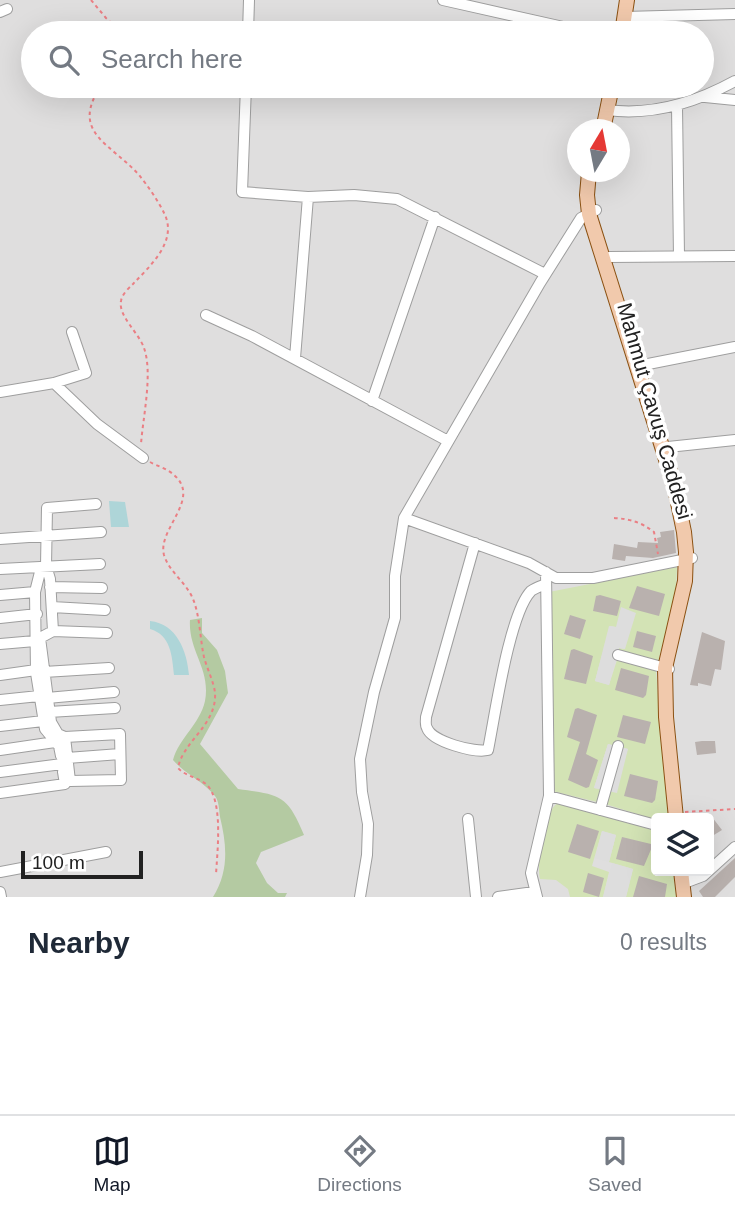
<!DOCTYPE html>
<meta charset="utf-8">
<style>
:root{--surface:#fff;--page:#f6f6f7;--text:#1f2937;--muted:#747a83;--line:#e0e1e3;--accent:#111827}
body{margin:0;font-family:Helvetica,sans-serif;background:var(--page);color:var(--text)}
.controls{position:absolute;right:21px;bottom:21px;display:grid;overflow:hidden;border-radius:7px;box-shadow:0 7px 28px #0002}
.controls button{width:63px;height:63px;display:grid;place-items:center;padding:0;border:0;border-bottom:2px solid var(--line);background:var(--surface);color:var(--text);font:35px sans-serif}
.compass{position:absolute;left:567px;top:119px;width:63px;height:63px;border-radius:50%;background:var(--surface);box-shadow:0 7px 28px #0002;rotate:10deg}
.scale{position:absolute;left:21px;bottom:18px;width:122px;box-sizing:border-box;padding-left:7px;border:4px solid #212121;border-top:0;font-size:19px;line-height:24px;white-space:nowrap;color:#212121;-webkit-text-stroke:5px #fff;paint-order:stroke}
.list{margin:0;padding:0;list-style:none}
h2{display:flex;justify-content:space-between;align-items:center;height:91px;margin:0;padding:0 28px;font-size:30px}
h2 small{font-size:23px;font-weight:400;color:var(--muted)}
.icon{flex:none;width:38px;height:38px;fill:none;stroke:currentColor;stroke-width:2;stroke-linecap:round;stroke-linejoin:round}
.map{position:relative;flex:none;width:735px;height:897px;overflow:hidden}
.search{position:absolute;background:var(--surface);box-shadow:0 7px 28px #0002;left:21px;right:21px;top:21px;height:77px;display:flex;align-items:center;gap:18px;box-sizing:border-box;padding:0 24px;border-radius:38px;color:var(--muted);font-size:26px}
.sheet{height:217px;background:var(--surface)}
nav{display:flex;justify-content:space-around;align-items:center;box-sizing:border-box;height:98px;border-top:2px solid var(--line);background:var(--surface);font-size:19px;color:var(--muted)}
nav a{display:grid;justify-items:center;gap:4px}
nav .on{color:var(--accent)}
.map>svg:first-child{display:block}
.residential{fill:#dfdede;fill-rule:evenodd}
.grass{fill:#d3e3b5}
.forest{fill:#b4caa2}
.parking{fill:#ddd}
.water{fill:#aed5d8}
.building{fill:#b9b1ae}
.lines{fill:none;stroke-linecap:round;stroke-linejoin:round}
.minor-casing{stroke:#9e9e9e;stroke-width:12}
.major-casing{stroke:#8b5112;stroke-width:16}
.path{stroke:#ea7f84;stroke-width:2;stroke-dasharray:3.5 3.5;stroke-linecap:butt}
.minor{stroke:#fff;stroke-width:10}
.major{stroke:#f1c9ac;stroke-width:14}
.labels{text-anchor:middle;dominant-baseline:central;stroke-width:7;stroke-linejoin:round;paint-order:stroke}
.street-label{font-size:21px;fill:#212121;stroke:#fff}
</style>
<div class="map">
<svg width="735" height="897" viewBox="0 0 735 897">
<rect width="100%" height="100%" fill="#f0ece8"/>
<path class="residential" d="M0,0H735V897H0ZM33,33H702V86H33ZM578,130H620V172H578ZM656,818H709V871H656Z"/>
<path class="grass" d="M677,567L676,591L658,662L619,650V648L625,649L616,627L610,626L595,681L609,685L617,660L656,671L668,818H656V820L605,804L628,749L608,744L594,788L602,789L597,802L552,791L549,592Z
M558,803L656,831V871H673L676,897H626L633,869L609,862L616,835L602,831L592,866L609,872L603,897H570L568,889L556,880L540,879C536,864 544,810 558,803Z"/>
<path class="forest" d="M202,618V633L217,650L225,671L228,693L200,744L238,789C280,795 287,794 304,835L261,852L256,863L267,883L278,893H287L285,897H213C229,871 227,846 220,817C219,810 219,801 215,796C203,781 185,774 173,760C179,738 200,724 205,701C211,669 188,651 190,620Z"/>
<path class="parking" d="M621,607L636,613L625,649L619,648L609,685L595,681L609,626L616,627Z
M608,744L628,749L617,793L594,788Z
M602,831L616,835L609,862L595,858Z
M612,863L633,869L626,897H603Z"/>
<path class="water" d="M109,501L125,502L129,527H111Z
M150,621C177,624 187,651 189,675H174C172,656 171,635 150,629Z"/>
<path class="building" d="M674,530L676,553L653,558L626,556L625,561L612,559L614,544L637,548L638,542L658,543L657,538L661,537L660,532Z
M637,586L665,594L659,616L629,608Z
M600,595L621,601L617,616L593,611L596,596Z
M570,615L586,620L580,639L564,634Z
M637,631L656,636L652,652L633,647Z
M702,632L725,641L721,670L715,669L711,686L698,683V686L690,685Z
M574,649L593,656L586,684L564,679L571,650Z
M621,668L649,676L646,695L643,698L615,690Z
M578,708L597,715L586,754L598,760L589,787L586,788L568,780L580,742L567,737L575,709Z
M623,715L651,722L645,744L617,737Z
M702,741H715L716,753L697,755L695,742Z
M630,774L658,781L655,800L652,803L624,796Z
M709,813L722,830L709,838Z
M577,824L599,831L590,859L568,852Z
M622,837L651,844L652,847L644,866L616,859Z
M735,858V877L715,897H703L699,891Z
M588,873L604,878L599,897L583,892Z
M639,876L667,884L665,897H633Z"/>
<g class="lines">
<defs>
<path id="minor" d="M443,0L590,33
M0,12L7,9
M625,17L735,14
M248,33L249,0
M246,86L242,192L308,197
M705,97L735,100
M677,106L679,256
M607,110C653,116 695,103 735,81
M609,257L735,256
M206,315L252,336L448,441
M295,358L308,197L354,195L397,199L545,274
M643,365L735,347
M54,383L97,424L143,458
M0,392L54,383L86,373L72,332
M372,401L435,217
M668,447L735,440
M404,518L529,563L556,578H593L692,558
M0,539L101,532
M475,543L426,717C426,721 425,725 427,728C432,742 475,753 488,750C495,716 509,614 531,591C535,588 541,586 546,584
M46,566L40,572L35,592L36,673L45,729L59,746L61,756
M0,569L100,564
M50,587L102,588
M0,595L35,592
M52,607L105,610
M0,618L37,614
M53,631L107,633
M0,644L35,641
M618,655L669,669
M44,672L109,668
M0,675L36,670
M47,698L114,692
M0,700L39,696
M49,712L115,708
M0,726L43,721
M65,737L120,734L121,780L70,781L65,737L58,734L51,722L40,638L53,631L50,579L46,566L47,508L96,504
M0,750L55,742
M67,758L120,754
M0,772L62,764
M0,793L65,784L63,772
M549,796L656,825
M600,810L618,746
M468,819L476,897
M0,872L106,852
M687,882L703,876L735,847
M0,892L1,897
M360,897L367,855L368,824L362,792L360,759L374,692L395,618V576L404,518L540,283L581,218L596,210
M498,897L534,892
M537,897L531,873L549,796L546,572"/>
<path id="major" d="M622,33L627,0
M603,130L612,86
M589,172L587,195L589,214L675,488L684,532L686,552L685,581L665,668L666,717L676,818
M681,871L684,897"/>
</defs>
<use href="#minor" class="minor-casing"/>
<use href="#major" class="major-casing"/>
<path class="path" d="M91,0L106,18L122,33
M101,86C69,133 112,144 139,175C148,186 159,202 165,215C177,242 150,266 133,284C129,288 122,294 121,301C118,316 139,333 144,348C153,373 143,417 141,444
M150,462C157,466 168,469 174,475C202,499 157,529 164,555C169,572 186,582 193,599C200,616 200,639 204,657C207,669 214,682 215,693C217,725 183,741 178,768C185,776 197,777 206,784C224,800 217,853 216,875
M614,518C630,519 641,522 654,532L658,554
M685,812L735,809"/>
<use href="#minor" class="minor"/>
<use href="#major" class="major"/>
</g>
<g class="labels">
<g class="street-label">
<text transform="translate(655 411) rotate(74)">Mahmut Çavuş Caddesi</text>
</g>
</g>
</svg>
<div class="controls">
<button><svg class="icon" aria-label="layers" viewBox="0 0 24 24"><path d="M12 4l9 5-9 5-9-5zM3 14l9 5 9-5"/></svg></button>
</div>
<svg class="compass" viewBox="-18 -18 36 36"><path d="M0-13l5 13h-10z" fill="#e53935"/><path d="M0 13l5-13h-10z" fill="#747a83"/></svg>
<div class="scale">100 m</div>
<div class="search"><svg class="icon" aria-label="search" viewBox="0 0 24 24"><circle cx="10" cy="10" r="6"/><path d="M15 15l6 6"/></svg>Search here</div>
</div>
<section class="sheet">
<h2>Nearby<small>0 results</small></h2>
<ul class="list">
</ul>
</section>
<nav>
<a class="on"><svg class="icon" aria-label="map" viewBox="0 0 24 24"><path d="M3 6l6-2 6 2 6-2v14l-6 2-6-2-6 2zM9 4v14M15 6v14"/></svg>Map</a>
<a><svg class="icon" aria-label="directions" viewBox="0 0 24 24"><path d="M12 3l9 9-9 9-9-9zM9 14v-3h6M13 9l2 2-2 2"/></svg>Directions</a>
<a><svg class="icon" aria-label="saved" viewBox="0 0 24 24"><path d="M7 4h10v16l-5-4-5 4z"/></svg>Saved</a>
</nav>
